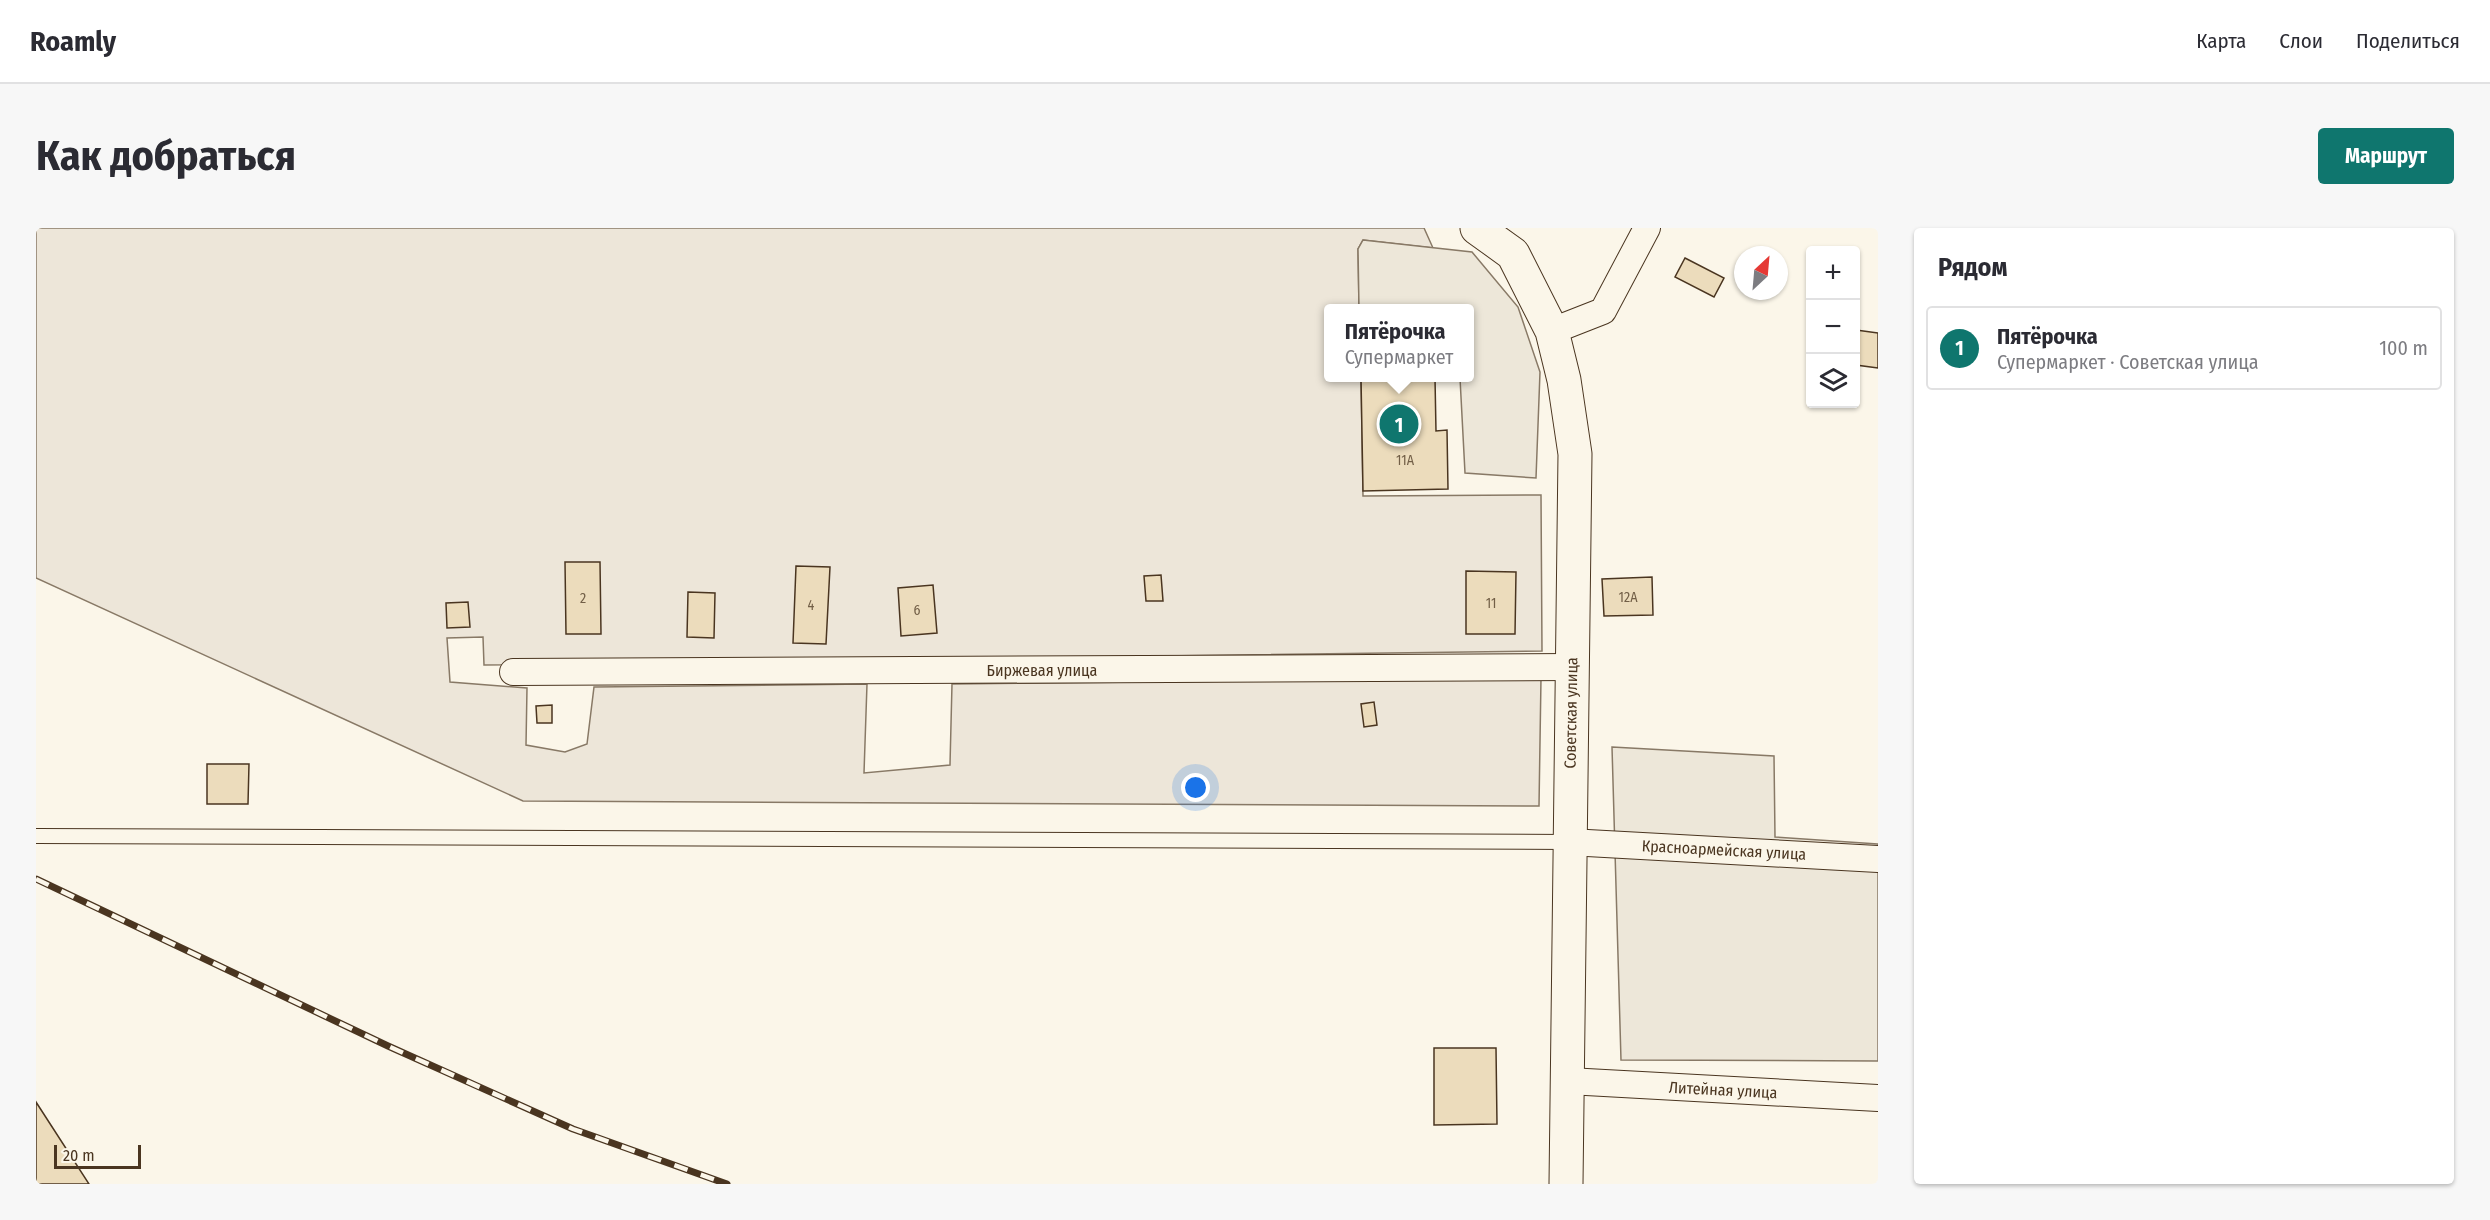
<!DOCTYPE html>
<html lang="ru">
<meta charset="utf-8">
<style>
:root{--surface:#fff;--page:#f7f7f7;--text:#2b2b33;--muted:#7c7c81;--line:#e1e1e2;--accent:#0f766e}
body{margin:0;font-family:"Fira Sans Condensed",sans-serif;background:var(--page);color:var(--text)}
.controls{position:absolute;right:18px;top:18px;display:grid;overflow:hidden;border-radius:6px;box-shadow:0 2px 4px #0004}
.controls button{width:54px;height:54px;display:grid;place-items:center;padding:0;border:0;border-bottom:2px solid var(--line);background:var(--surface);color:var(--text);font:30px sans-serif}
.compass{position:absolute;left:1698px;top:18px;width:54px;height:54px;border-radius:50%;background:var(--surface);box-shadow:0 2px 4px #0004;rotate:26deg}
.scale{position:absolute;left:18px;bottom:15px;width:87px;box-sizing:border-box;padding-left:6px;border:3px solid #4a3520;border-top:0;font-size:16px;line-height:21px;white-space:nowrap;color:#4a3520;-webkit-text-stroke:4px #fbf6e9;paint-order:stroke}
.you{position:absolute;left:1160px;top:560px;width:21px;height:21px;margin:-15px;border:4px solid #fff;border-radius:50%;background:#1a73e8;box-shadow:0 0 0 9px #1a73e833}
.badge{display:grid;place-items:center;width:39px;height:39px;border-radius:50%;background:var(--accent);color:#fff;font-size:20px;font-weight:700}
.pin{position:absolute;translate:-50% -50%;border:3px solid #fff;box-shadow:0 2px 6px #0006}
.popup{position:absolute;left:1288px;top:76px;width:150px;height:78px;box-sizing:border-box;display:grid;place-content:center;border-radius:6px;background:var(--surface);filter:drop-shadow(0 2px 4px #0005);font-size:20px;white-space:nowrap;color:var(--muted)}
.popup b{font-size:22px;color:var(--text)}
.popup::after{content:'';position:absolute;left:50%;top:100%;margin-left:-12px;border:12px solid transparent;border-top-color:var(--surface)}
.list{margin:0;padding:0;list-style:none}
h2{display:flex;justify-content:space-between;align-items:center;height:78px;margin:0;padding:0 24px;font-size:26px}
h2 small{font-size:20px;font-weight:400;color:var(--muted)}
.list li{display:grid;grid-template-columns:39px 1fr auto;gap:18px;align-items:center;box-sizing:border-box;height:84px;margin:0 12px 12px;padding:0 12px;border:2px solid var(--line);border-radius:6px}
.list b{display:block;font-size:22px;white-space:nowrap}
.list p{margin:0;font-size:20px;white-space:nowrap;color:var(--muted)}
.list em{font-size:20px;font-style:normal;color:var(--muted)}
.icon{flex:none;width:33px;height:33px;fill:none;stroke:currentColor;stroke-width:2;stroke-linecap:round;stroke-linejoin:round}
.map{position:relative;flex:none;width:1842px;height:956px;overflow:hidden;border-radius:6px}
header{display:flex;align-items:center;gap:36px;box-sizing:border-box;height:84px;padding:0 30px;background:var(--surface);border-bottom:2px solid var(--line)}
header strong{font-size:28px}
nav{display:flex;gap:33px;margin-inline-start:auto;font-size:21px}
.intro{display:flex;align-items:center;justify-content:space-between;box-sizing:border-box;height:144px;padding:0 36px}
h1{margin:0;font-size:42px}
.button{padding:15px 27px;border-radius:6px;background:var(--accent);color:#fff;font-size:21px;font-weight:700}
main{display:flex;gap:36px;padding:0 36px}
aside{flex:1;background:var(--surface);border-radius:6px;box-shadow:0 2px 4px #0004}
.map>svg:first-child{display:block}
.green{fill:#ede6d9;stroke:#887966;stroke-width:1.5}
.parking{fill:#ede7d9;stroke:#887966;stroke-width:1.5}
.building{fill:#ecdcbc;stroke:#4a3520;stroke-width:1.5}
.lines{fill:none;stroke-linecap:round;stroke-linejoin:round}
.service-casing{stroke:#4a3520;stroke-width:16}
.minor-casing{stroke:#4a3520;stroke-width:28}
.secondary-casing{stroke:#4a3520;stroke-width:35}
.service{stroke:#fbf6e9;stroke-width:14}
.minor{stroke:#fbf6e9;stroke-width:26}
.secondary{stroke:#fbf6e9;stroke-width:33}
.rail-casing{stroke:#4a3520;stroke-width:7}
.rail{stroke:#fbf6e9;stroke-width:4.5;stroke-dasharray:14;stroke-linecap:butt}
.labels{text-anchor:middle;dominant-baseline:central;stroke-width:4.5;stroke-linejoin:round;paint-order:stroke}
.number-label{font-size:14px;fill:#725f47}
.street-label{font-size:16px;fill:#4a3520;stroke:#fbf6e9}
</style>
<header>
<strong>Roamly</strong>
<nav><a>Карта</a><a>Слои</a><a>Поделиться</a></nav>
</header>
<div class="intro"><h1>Как добраться</h1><a class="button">Маршрут</a></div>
<main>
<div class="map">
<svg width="1842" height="956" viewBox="0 0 1842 956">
<rect width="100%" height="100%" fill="#fbf6e9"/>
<path class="green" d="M0,0H1388L1397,20L1327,12L1322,21L1323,80H1292V150H1325L1327,268L1505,267L1506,423L448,437L447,409L411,410L414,454L491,460L490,517L529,524L551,516L558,459L831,456L828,545L914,537L916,456L1505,450L1503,578L487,573L0,350Z"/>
<path class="parking" d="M1327,12L1436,24L1482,79L1504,144L1500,250L1429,245L1424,150H1434V80H1323L1322,21Z
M1576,519L1738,528L1739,609L1842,616V833L1585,832Z"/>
<path class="building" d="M1649,30L1688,50L1678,69L1639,49Z
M1820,102L1842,105V140L1820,137Z
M1325,150H1399L1400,203L1411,202L1412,261L1327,263Z
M529,334H564L565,406H530Z
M760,338L794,339L790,416L757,415Z
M1430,343L1480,344L1479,406H1430Z
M1125,347L1127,373H1110L1108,348Z
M1616,349L1617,387L1568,388L1566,351Z
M897,357L901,405L865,408L862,360Z
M652,364L679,365L678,410L651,409Z
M432,374L434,399L411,400L410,375Z
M1338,474L1341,497L1328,499L1325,476Z
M516,477V495H501L500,478Z
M171,536H213L212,576H171Z
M1398,820H1460L1461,896L1398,897Z
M0,874L53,956H0Z"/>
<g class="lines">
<defs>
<path id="service" d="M0,608L1533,614"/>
<path id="minor" d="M1516,103L1567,83L1611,0
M477,444L1536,439
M1533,614L1842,631
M1532,853L1842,870"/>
<path id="secondary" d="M1441,0L1477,26L1516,103L1528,152L1539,226L1530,956"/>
</defs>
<use href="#service" class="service-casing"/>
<use href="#minor" class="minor-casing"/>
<use href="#secondary" class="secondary-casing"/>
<use href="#service" class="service"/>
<use href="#minor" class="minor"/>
<use href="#secondary" class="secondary"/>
<defs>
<path id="rail" d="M0,651L352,818L537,901L691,956"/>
</defs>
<use href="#rail" class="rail-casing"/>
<use href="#rail" class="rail"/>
</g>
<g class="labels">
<g class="number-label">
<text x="1369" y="232">11А</text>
<text x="1592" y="369">12А</text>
<text x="547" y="370">2</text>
<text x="1455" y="375">11</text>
<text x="775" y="377">4</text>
<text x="881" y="382">6</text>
</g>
<g class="street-label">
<text x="1006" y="442">Биржевая улица</text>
<text transform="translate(1535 485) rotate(-89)">Советская улица</text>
<text transform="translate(1688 622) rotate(3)">Красноармейская улица</text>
<text transform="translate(1687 862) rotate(3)">Литейная улица</text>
</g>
</g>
</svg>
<div class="controls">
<button>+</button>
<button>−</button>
<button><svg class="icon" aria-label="layers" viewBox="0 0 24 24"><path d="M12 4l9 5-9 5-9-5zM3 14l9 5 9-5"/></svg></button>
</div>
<svg class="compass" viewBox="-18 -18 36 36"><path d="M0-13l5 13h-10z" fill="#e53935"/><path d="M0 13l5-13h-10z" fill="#7c7c81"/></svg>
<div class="scale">20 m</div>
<div class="you"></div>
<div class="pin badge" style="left:1363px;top:196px">1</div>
<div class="popup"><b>Пятёрочка</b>Супермаркет</div>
</div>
<aside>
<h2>Рядом<small></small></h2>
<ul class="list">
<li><span class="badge">1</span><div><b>Пятёрочка</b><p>Супермаркет · Советская улица</p></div><em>100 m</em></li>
</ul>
</aside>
</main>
